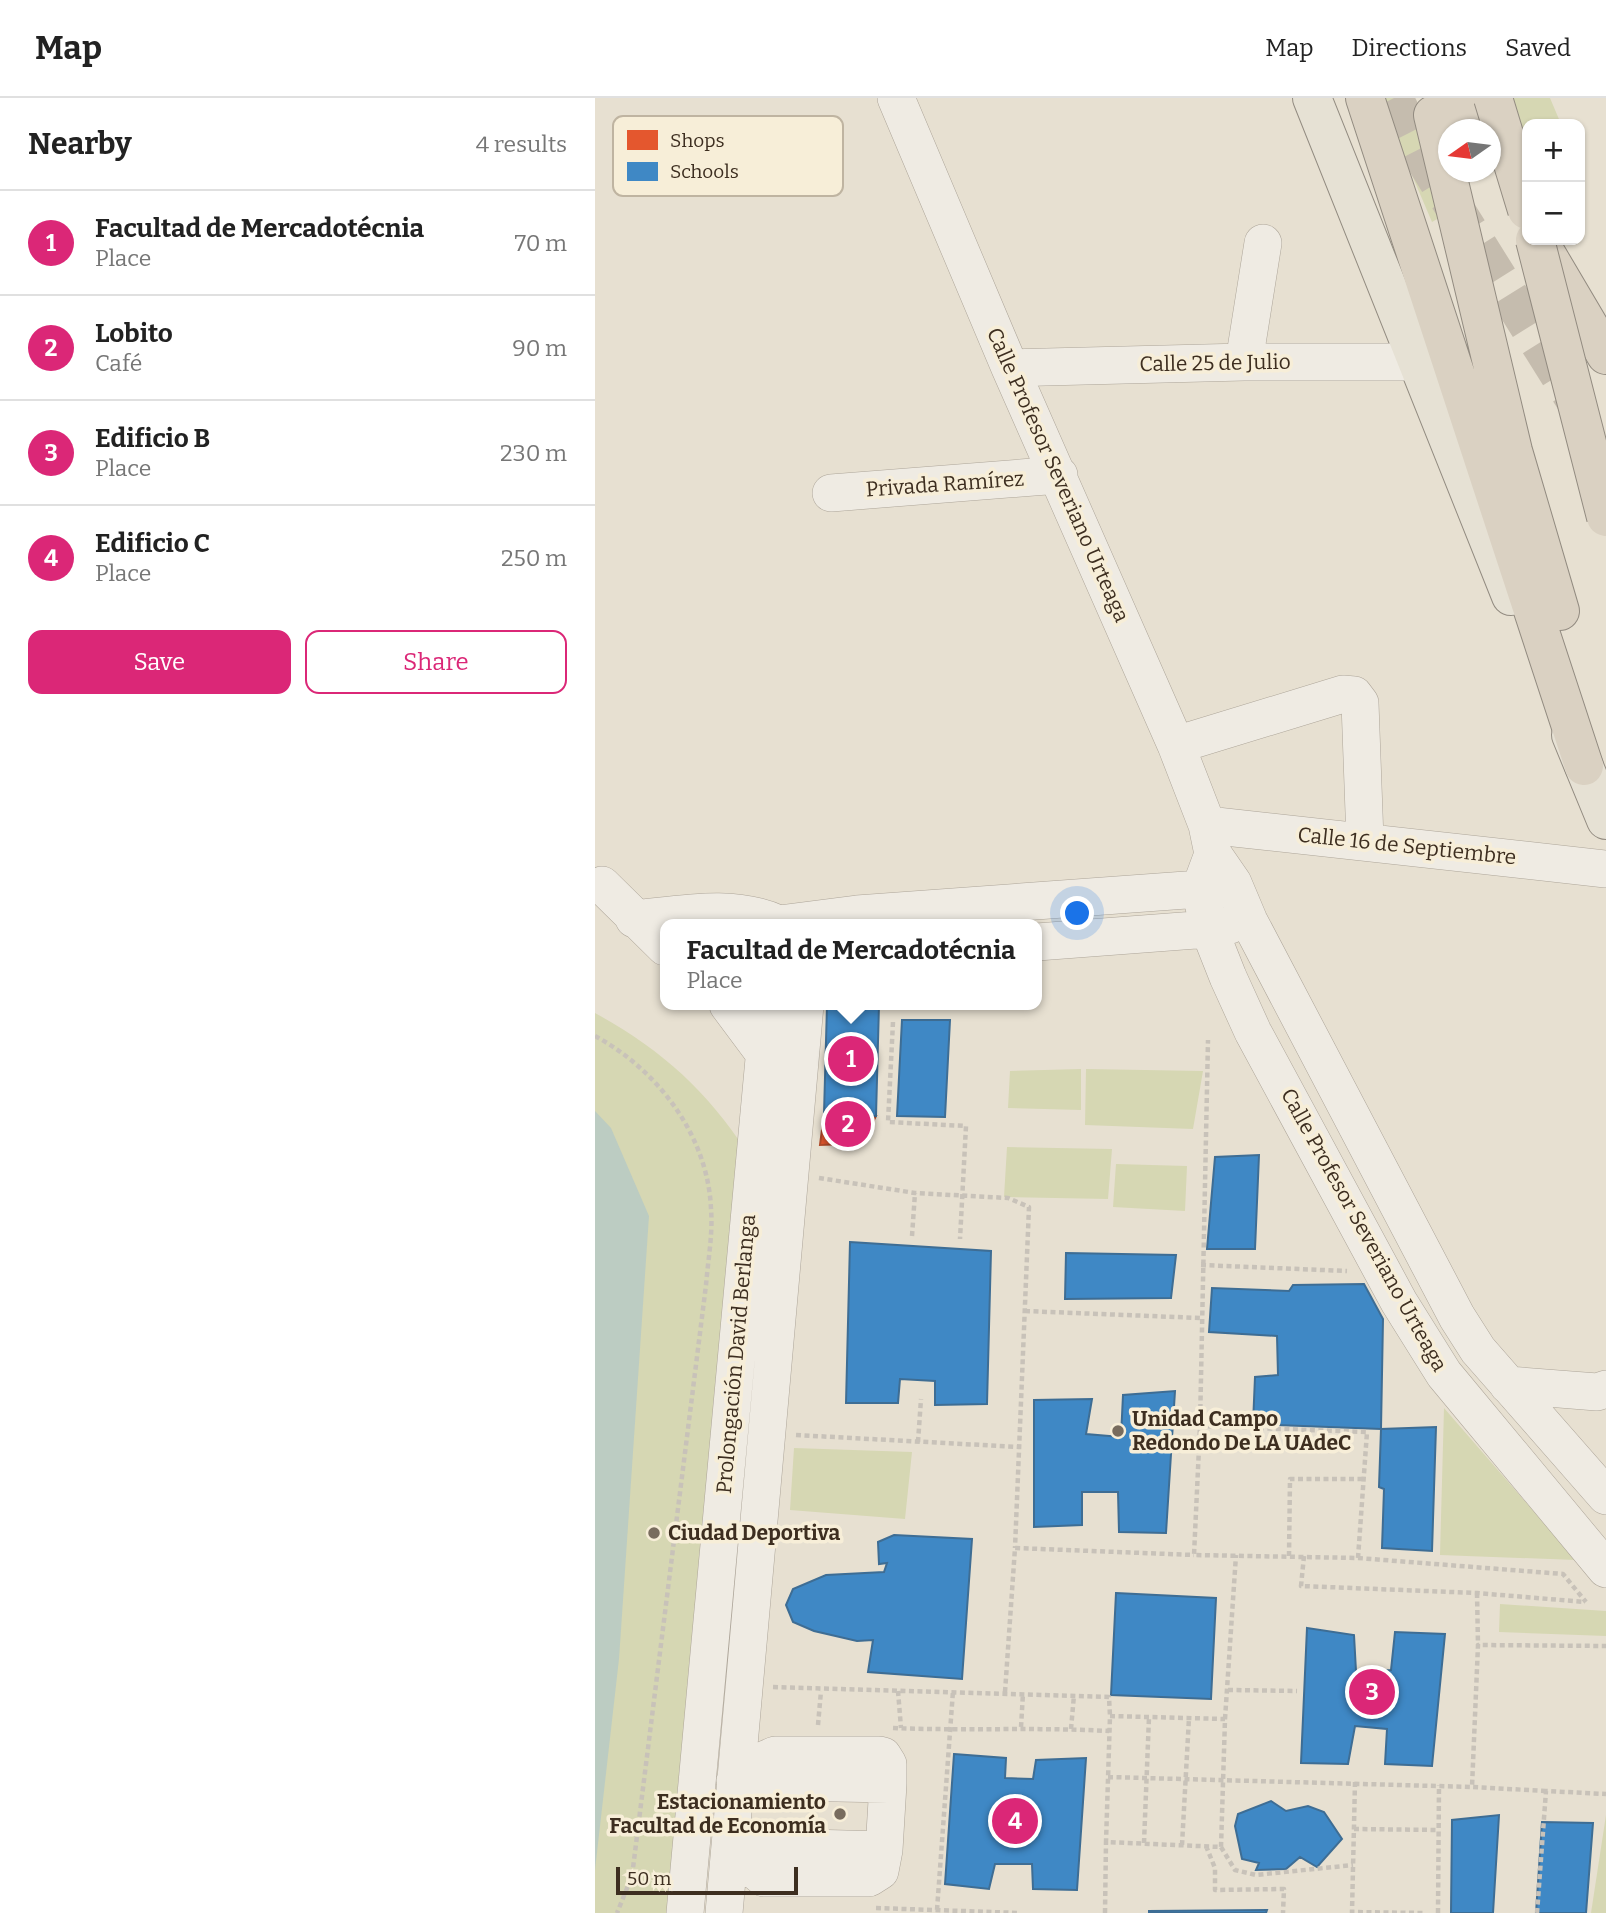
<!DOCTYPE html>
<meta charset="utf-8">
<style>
:root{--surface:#fff;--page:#f2f2f2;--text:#222;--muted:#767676;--line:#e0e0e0;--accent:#db2777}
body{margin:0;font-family:Bitter,serif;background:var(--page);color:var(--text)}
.controls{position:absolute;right:21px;top:21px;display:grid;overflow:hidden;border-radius:14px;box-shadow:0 2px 5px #0004}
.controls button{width:63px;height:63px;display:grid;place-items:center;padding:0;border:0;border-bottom:2px solid var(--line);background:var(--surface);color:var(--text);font:35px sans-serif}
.compass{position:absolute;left:843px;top:21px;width:63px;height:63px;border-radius:50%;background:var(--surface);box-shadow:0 2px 5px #0004;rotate:256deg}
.scale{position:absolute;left:21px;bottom:18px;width:182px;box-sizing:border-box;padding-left:7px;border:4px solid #3d2e20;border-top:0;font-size:19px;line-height:24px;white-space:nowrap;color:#3d2e20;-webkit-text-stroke:5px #f7eed8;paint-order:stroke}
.you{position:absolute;left:483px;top:816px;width:24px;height:24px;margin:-18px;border:5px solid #fff;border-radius:50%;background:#1a73e8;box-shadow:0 0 0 10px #1a73e833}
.badge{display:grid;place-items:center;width:46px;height:46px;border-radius:50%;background:var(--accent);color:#fff;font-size:23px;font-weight:700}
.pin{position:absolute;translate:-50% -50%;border:4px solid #fff;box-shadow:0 2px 7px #0006}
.popup{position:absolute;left:65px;top:821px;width:382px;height:91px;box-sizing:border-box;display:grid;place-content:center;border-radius:14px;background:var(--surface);filter:drop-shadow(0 2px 5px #0005);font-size:23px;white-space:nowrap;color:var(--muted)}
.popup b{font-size:26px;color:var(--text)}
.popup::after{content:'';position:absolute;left:50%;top:100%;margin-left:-14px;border:14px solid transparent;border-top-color:var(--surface)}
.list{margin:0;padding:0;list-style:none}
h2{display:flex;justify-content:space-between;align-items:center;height:91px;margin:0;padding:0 28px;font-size:30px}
h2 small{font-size:23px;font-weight:400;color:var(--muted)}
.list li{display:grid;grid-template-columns:46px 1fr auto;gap:21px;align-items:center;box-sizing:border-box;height:105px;padding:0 28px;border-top:2px solid var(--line)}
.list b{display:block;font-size:26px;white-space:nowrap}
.list p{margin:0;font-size:23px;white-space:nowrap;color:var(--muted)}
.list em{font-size:23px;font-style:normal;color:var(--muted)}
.actions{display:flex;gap:14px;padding:21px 28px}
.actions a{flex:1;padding:16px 0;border:2px solid var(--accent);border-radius:14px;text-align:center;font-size:24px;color:var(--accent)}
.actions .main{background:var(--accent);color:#fff}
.map{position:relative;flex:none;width:1011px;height:1815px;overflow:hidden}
header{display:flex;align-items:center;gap:42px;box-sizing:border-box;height:98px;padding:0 35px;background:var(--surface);border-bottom:2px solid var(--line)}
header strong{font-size:33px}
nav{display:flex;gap:38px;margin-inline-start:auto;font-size:24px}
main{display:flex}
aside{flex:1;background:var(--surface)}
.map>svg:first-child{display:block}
.green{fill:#d6d7b3}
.water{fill:#bcccc2}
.shops{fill:#e4572e;stroke:#b24b2a;stroke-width:2}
.schools{fill:#3f88c5;stroke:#3e6d94;stroke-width:2}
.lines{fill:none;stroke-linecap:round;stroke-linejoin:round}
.highway-tunnel{stroke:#c5bcae;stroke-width:38;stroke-dasharray:38 19;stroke-linecap:butt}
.minor-casing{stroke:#ada599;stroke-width:38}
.major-casing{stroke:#928b80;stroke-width:40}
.highway-casing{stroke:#928b80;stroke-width:40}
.path{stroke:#c8c2b9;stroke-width:4.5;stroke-dasharray:5 3.5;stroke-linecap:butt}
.minor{stroke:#efebe3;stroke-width:37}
.major{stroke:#e6e1d4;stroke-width:38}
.highway{stroke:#dad1c2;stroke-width:38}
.highway-bridge-casing{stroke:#928b80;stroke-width:40;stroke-linecap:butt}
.highway-bridge{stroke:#dad1c2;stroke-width:38}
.poi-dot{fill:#786c5e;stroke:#f7eed8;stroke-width:2.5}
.labels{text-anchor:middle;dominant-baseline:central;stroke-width:7;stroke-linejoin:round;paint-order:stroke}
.street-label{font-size:21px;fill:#3d2e20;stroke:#f7eed8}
.poi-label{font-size:21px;font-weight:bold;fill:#3d2e20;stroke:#f7eed8;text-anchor:start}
.key{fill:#f7eed8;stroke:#bfb4a1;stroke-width:2}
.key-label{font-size:19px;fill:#3d2e20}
</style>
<header>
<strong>Map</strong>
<nav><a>Map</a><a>Directions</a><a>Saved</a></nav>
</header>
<main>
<aside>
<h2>Nearby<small>4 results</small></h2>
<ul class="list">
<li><span class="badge">1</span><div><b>Facultad de Mercadotécnia</b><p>Place</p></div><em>70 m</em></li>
<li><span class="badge">2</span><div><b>Lobito</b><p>Café</p></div><em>90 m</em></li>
<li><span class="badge">3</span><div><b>Edificio B</b><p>Place</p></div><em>230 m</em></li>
<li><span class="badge">4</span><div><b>Edificio C</b><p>Place</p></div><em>250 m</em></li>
</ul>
<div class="actions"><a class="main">Save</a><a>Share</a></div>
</aside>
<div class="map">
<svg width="1011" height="1815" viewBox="0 0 1011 1815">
<rect width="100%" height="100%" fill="#e7e0d1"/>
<path class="green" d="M784,0H818L851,116L837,124Z
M853,0H955L966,26H932V44L896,55L895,32Z
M0,915C66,951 111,992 152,1054L82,1815H0Z
M486,971V1012L413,1010L415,973Z
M491,971L608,973L598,1031L490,1027Z
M412,1049L517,1051L513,1101L409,1099Z
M521,1066L592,1068L590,1113L518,1109Z
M849,1310L981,1462L845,1457Z
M199,1350L317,1354L310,1421L195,1412Z
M905,1506L1011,1513V1538L904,1534Z
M1011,1717V1815H996Z"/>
<path class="water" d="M0,1013L16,1030L54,1118L24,1561L0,1772Z"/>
<path class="shops" d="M229,1016L281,1018L273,1034L251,1046L225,1047Z"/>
<path class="schools" d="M232,907H284L281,1018L229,1016Z
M307,922H355L350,1019L302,1018Z
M664,1057L660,1151H612L620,1059Z
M255,1144L396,1153L392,1306L340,1307V1283L305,1281L303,1305H251Z
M471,1155L581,1157L576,1200L470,1201Z
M769,1186L788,1221L786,1331L658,1326L660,1279L683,1277L682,1238L614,1234L617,1190L694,1193L698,1187Z
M580,1293L571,1435L524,1434L523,1394H487V1427L439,1429V1302L497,1301L491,1336L526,1339L528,1297Z
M841,1329L837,1453L787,1450L789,1391L784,1389L786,1331Z
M299,1437L377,1441L367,1581L273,1574L278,1542L262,1543L219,1533L198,1524L191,1507L198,1491L231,1477L289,1474L292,1465L284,1466L283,1444Z
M521,1495L621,1500L616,1601L516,1597Z
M712,1530L759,1537L761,1573L796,1572L800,1534L850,1536L837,1668L790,1666L792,1631L760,1628L753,1666L706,1665Z
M359,1656L411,1660L410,1680L438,1681L441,1662L491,1660L482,1792L438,1791L437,1766H400L394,1791L350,1786Z
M676,1703L691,1713L713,1708L729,1714L747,1741L722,1769L705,1759L691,1771L661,1772L664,1765L647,1761L640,1728L643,1716Z
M904,1717L898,1815H856L857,1722Z
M947,1724L998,1725L991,1815H941Z
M672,1812L671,1815H554V1813Z"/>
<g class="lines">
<path class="highway-tunnel" d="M799,0L834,69L979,301"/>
<defs>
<path id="minor" d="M301,0L415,270L581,647L612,727L618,756L638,785L654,823L862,1219L883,1252L1011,1398
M649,264L668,145
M415,270L649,264H824
M236,395L464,377
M581,647L748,596L759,597L765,605L770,742
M612,727L1011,771
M618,756L605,791L614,831L633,879L658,934L804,1204L849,1276L1011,1471
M7,787L70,849
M39,821C88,816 138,805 184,826
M184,826L262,816L605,791L627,787
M442,844L614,831L635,827
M133,907L168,954L178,956
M913,1287L1002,1294L1011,1291
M167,1683L171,1661L180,1657H284L288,1658L293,1666V1686
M135,1748L289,1752L293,1686L140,1683
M161,1749L163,1775L169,1780H274L285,1773L289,1752
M90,1815L174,907
M129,1815L210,907"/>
<path id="major" d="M717,0L916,498
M976,637L1011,722"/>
<path id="highway" d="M770,0L989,668
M862,0L880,32
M838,17L918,353L965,513
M946,147L1011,257"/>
</defs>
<use href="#minor" class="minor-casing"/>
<use href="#major" class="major-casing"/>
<use href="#highway" class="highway-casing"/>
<path class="path" d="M298,924L293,1024L371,1028L365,1141
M0,938C63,972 113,1038 116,1111C118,1136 113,1162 111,1187L37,1778L22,1815
M224,1080L320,1095L413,1100L434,1109L420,1450
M317,1138L320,1095
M606,1167L752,1173
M430,1213L605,1220
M605,1328L613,942
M201,1337L424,1349
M323,1344L326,1301
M694,1458L695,1381H769
M709,1458L706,1488L882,1495L990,1504
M763,1460L772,1334L605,1328L599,1457L763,1460L968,1476L991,1504
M882,1495L883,1547
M178,1589L514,1599L515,1618
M633,1592L702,1593
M303,1593L306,1630
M410,1594L420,1450L599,1457
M515,1618L630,1621L626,1749L511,1744Z
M630,1621L641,1457
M223,1627L226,1593
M426,1629L428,1595
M298,1630C370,1633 442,1629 514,1633
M476,1631L479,1597
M513,1679L877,1689
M760,1684L757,1814L828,1815
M951,1693L877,1689L883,1547L1011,1548
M759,1731L844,1732
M549,1745L554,1619
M587,1747L594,1620
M611,1748L620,1770V1792L689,1791L688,1815
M626,1749L640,1772L661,1777L758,1767
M281,1810L425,1815
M342,1812L358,1593
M510,1815L511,1744
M843,1815L844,1687
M942,1815L951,1693L1011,1696"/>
<use href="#minor" class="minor"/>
<use href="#major" class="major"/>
<use href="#highway" class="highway"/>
<defs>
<path id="highway-bridge" d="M898,0L932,112
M940,142L1011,419"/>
</defs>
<use href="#highway-bridge" class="highway-bridge-casing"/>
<use href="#highway-bridge" class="highway-bridge"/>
</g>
<g class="poi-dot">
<circle cx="523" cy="1333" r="7"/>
<circle cx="59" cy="1435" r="7"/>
<circle cx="245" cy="1716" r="7"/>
</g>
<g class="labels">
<g class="street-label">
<text transform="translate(620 265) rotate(-1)">Calle 25 de Julio</text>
<text transform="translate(463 377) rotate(66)">Calle Profesor Severiano Urteaga</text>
<text transform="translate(350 386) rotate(-4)">Privada Ramírez</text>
<text transform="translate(812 748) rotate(6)">Calle 16 de Septiembre</text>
<text transform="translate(769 1132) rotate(61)">Calle Profesor Severiano Urteaga</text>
<text transform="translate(141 1256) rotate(-85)">Prolongación David Berlanga</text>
</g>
<g class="poi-label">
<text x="537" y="1321">Unidad Campo<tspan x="537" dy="24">Redondo De LA UAdeC</tspan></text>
<text x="73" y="1435">Ciudad Deportiva</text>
<text x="231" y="1704" text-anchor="end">Estacionamiento<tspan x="231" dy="24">Facultad de Economía</tspan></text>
</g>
</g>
<rect x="18" y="18" width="230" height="80" rx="10" class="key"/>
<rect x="32" y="32" width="31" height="20" fill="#e4572e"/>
<rect x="32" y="64" width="31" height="19" fill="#3f88c5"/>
<g class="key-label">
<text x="75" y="49">Shops</text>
<text x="75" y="80">Schools</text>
</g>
</svg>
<div class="controls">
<button>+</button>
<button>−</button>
</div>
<svg class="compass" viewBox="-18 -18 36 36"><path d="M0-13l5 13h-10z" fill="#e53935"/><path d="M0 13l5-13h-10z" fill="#767676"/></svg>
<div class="scale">50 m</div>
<div class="you"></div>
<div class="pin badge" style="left:256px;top:961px">1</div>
<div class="popup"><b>Facultad de Mercadotécnia</b>Place</div>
<div class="pin badge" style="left:253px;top:1026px">2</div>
<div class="pin badge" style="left:777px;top:1594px">3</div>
<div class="pin badge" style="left:420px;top:1723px">4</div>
</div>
</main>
